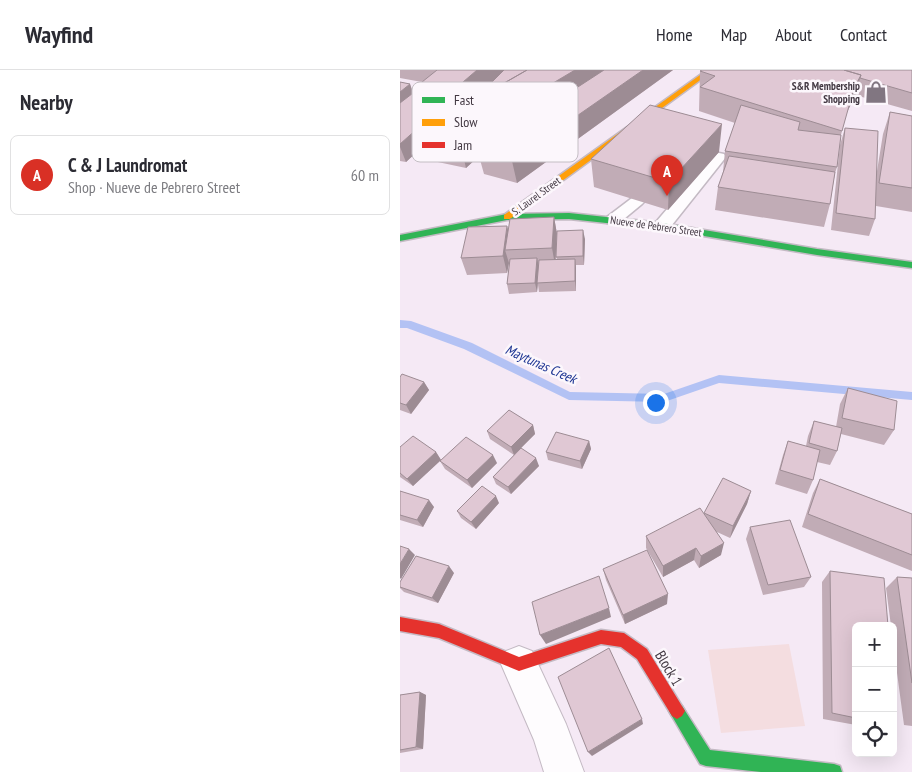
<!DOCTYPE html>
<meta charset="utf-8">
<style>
:root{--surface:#fff;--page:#f2f2f3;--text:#2b2b33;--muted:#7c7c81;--line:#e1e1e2;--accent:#d93025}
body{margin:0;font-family:"PT Sans Narrow",sans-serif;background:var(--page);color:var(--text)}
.controls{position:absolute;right:15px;bottom:15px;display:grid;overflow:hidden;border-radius:8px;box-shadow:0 5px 20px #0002}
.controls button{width:45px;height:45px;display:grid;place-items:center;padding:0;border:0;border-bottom:1px solid var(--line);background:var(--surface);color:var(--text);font:25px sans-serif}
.you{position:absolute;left:255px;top:332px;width:18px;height:18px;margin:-12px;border:4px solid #fff;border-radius:50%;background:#1a73e8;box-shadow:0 0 0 8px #1a73e833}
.badge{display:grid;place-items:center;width:32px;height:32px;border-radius:50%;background:var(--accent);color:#fff;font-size:16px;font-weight:700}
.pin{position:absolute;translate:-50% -41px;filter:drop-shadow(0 1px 2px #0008)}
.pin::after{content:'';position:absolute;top:26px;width:18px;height:15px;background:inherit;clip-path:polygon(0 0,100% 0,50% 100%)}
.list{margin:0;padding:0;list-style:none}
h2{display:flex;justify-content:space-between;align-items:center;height:65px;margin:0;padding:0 20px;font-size:21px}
h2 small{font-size:16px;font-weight:400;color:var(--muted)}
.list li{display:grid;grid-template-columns:32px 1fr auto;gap:15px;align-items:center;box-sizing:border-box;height:80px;margin:0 10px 10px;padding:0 10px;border:1px solid var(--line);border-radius:8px}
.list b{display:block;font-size:19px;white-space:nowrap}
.list p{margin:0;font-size:16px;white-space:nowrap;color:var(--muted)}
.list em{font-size:16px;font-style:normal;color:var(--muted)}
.icon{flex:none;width:28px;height:28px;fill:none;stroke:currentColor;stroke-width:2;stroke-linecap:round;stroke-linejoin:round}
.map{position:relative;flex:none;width:512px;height:702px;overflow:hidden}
header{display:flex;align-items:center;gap:30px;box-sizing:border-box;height:70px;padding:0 25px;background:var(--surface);border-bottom:1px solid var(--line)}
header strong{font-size:24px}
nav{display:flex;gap:28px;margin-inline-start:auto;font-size:18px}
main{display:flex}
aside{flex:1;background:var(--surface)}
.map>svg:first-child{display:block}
.green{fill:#f4dde0}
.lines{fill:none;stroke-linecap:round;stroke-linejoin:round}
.stream{fill:#b3c2f4;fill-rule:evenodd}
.lane-casing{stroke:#c4bac4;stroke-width:3}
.street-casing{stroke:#c4bac4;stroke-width:2}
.fast-casing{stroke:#c4bac4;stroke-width:3}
.slow-casing{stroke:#c4bac4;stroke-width:3}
.jam-casing{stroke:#c4bac4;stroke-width:3}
.lane{fill:#fefcfe;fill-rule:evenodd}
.street{fill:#fefcfe;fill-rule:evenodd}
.fast{fill:#30b455;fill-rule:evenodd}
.slow{fill:#ff9f0a;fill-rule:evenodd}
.jam{fill:#e5322d;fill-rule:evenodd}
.wall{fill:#c1acb6}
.shaded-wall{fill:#9d8c94}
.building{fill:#e0c8d4;stroke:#9d8c94}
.labels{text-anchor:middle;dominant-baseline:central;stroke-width:5;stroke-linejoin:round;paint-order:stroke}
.far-poi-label{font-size:11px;font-weight:bold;fill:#423842;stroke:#fcf7fc;text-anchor:end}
.far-street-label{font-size:11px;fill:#423842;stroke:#fcf7fc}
.water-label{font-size:14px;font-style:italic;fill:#1e3693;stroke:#fcf7fc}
.near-street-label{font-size:15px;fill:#423842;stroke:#fcf7fc}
.key{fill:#fcf7fc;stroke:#c4bec4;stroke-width:1}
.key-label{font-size:14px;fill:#423842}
</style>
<header>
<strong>Wayfind</strong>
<nav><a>Home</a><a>Map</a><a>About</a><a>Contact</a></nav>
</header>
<main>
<aside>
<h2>Nearby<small></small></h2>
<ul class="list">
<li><span class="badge">A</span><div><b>C &amp; J Laundromat</b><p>Shop · Nueve de Pebrero Street</p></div><em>60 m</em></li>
</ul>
</aside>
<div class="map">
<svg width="512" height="702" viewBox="0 0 512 702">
<rect width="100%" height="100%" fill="#f5e9f5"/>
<path class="green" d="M389,574L405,656L321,663L308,580Z"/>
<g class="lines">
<path class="stream" d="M0,250L11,251L72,273L170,322L264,324L319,305L512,322V330L319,313L264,332L169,330L64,279L7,258H0Z"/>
<defs>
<path id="lane" d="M319,83L324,84L326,87L268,160H256L254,156L256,152L314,84Z
M237,126L242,128L245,131L242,134L219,153H207L205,150L207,147L232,128Z"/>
<path id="street" d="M119,576L132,581L166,654L184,702H144L134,670L101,594L106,581Z"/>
<path id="fast" d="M169,143L262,153L417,179L512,192V198L417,185L262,159L169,149L107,150L0,171V165L107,144Z
M277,633L282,636L310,680L434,694L440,696L442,702H361L306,696L300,694L269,641L272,636Z"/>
<path id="slow" d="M307,0H314L110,149H104V145Z"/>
<path id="jam" d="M0,547L39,554L119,587L201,560L224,563L247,579L285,641L282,646L277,649L272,646L237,589L221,577L201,574L119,601L39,568L0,561Z"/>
</defs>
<use href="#lane" class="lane-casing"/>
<use href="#street" class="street-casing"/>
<use href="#fast" class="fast-casing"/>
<use href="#slow" class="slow-casing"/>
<use href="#jam" class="jam-casing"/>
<use href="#lane" class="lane"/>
<use href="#street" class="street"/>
<use href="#fast" class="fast"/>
<use href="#slow" class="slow"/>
<use href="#jam" class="jam"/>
</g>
<path class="wall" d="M0,0H273L117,113L84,104L79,86L66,98L33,91L27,74L65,50L83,42L80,27L91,20L90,14L62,39L58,38L59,43L6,92L0,91V12L10,14L13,23L25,21L22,12L0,8Z
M512,0V41L455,25L454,29L447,41L441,65L437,97L435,103L430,134L424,157L315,140L318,117L323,102L325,81L335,53L299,41L300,1Z
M490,42L512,46V142L476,136L475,149L469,166L431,160L440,75L445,58L477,101L483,64Z
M319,82L268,140L194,117L191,89Z
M154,147L157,164L156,189H157L156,187L185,169L184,195H176V221L139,222L138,215L137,222L109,224L107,214L109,196V193L107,203L67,205L61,188L107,156L108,159Z
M0,307L24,312L29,320L11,344L0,340Z
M448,318L494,360L484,375L441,364L437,381L430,395L417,392L413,410L407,424L375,414L383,385L388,371L406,376L408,366L414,351L436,357L440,334Z
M133,355L135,364L121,378L139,396L111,424L96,414L93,407L114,385L90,369L87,361Z
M189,371L191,379L182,399L148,390L146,382Z
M0,377L36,382L41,390L97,393L72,418L45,399L40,391L13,416L0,407Z
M420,409L512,444V501L402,457L413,423Z
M0,421L34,437L23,457L0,450Z
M351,421L347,434L330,468L317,462L321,485L299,498L294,490L263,507L246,478V466L304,444V443Z
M99,433L76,459L61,448L57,441Z
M350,457L411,507L404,517L363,525L346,469Z
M203,499L267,534L225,554L206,510Z
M430,501L456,556V655L423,649L422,512Z
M54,503L38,533L4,522L0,518V512Z
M497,507L512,508V656L504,655L493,573V556H491L486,518Z
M20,622L26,625L23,679L0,683V625Z"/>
<path class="shaded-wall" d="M77,0H106L62,39L56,18Z
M175,0H211L116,60L111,38Z
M243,0H273L117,113L112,91Z
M461,5L454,29L447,42L454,18Z
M10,14L17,35L0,49V22Z
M54,26L59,43L6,92L0,77V74Z
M112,53L114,62L93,75L91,65Z
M322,54L319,82L268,140L269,112Z
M87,58L91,75L78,82L79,86L66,98L62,81Z
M154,147L157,164L155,195L152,178Z
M107,156L111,173L105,180L109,193L107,203L103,186Z
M183,160L185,169L184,195L183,186Z
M137,188L139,197L137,222L135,213Z
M175,189L176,198V221L175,211Z
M24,312L29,320L11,344L6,335Z
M133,355L135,364L114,385L111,377Z
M189,371L191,379L182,399L180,391Z
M36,382L41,390L13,416L7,409Z
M93,385L97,393L72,418L67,410Z
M136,388L139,396L111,424L108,417Z
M351,421L347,434L330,468L333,456Z
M96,426L99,433L76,459L71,452Z
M29,430L34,437L23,457L17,450Z
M324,473L321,485L299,498L301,486Z
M296,478L294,490L263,507V496Z
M9,479L15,485L1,509L0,508V494Z
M49,496L54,503L38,533L32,528Z
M268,524L267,534L225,554L223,545Z
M209,538L211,547L146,574L140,565Z
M20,622L26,625L23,679L16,677Z
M242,649L243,654L192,686L188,682Z"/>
<path class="building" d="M37,0H77L56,18L22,12Z
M104,0H127L99,16L90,14Z
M127,0H175L111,38L80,27Z
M204,0H243L112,91L78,82Z
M302,0H444L461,5L454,18L442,61L300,17L315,6L300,1Z
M444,0H512V23L460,8L461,5Z
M0,12L10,14L0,22Z
M17,20L54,26L0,74V33Z
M250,35L322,54L269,112L191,89Z
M341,35L400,52L398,60L441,65L437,97L325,81Z
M490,42L512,46V118L479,113Z
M445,58L478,61L475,149L436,143Z
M329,86L435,102L430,134L318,117Z
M154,147L152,178L105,180L110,149Z
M107,156L103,186L61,188L68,157Z
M183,160V186L156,187L157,161Z
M137,188L135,213L107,214L110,189Z
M175,189V211L137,213L139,190Z
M2,304L24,312L6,335L0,333V307Z
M448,318L497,331L494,360L442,348Z
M109,340L133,355L111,377L87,361Z
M414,351L442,358L437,381L409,373Z
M156,362L189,371L180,391L146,382Z
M13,366L36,382L7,409L0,403V377Z
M66,367L93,385L67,410L40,391Z
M388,371L420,380L413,410L380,400Z
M121,378L136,388L108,417L93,407Z
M323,408L351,421L333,456L304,443Z
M420,409L512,444V485L408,444Z
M82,416L96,426L71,452L57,441Z
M0,421L29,430L17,450L0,445Z
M300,438L324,473L301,486L296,478L263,496L246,466Z
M390,450L411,507L368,515L350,457Z
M0,476L9,479L0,494Z
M247,480L268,524L223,545L203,499Z
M16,486L49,496L32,528L0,517V512Z
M430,501L484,508L488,556H456V648L432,643Z
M199,506L209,538L140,565L132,532Z
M497,507L512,508V613Z
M209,578L242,649L188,682L158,607Z
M20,622L16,677L0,680V625Z
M493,630L495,655H493Z"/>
<defs>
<symbol id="shop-bare" viewBox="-9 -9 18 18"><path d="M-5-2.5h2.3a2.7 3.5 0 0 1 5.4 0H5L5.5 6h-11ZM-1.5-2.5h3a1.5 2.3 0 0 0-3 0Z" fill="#817681" stroke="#fcf7fc" stroke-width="2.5" paint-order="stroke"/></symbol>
</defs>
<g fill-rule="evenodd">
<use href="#shop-bare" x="460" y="6" width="32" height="32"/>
</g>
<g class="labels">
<g class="far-poi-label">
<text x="460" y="16">S&amp;R Membership<tspan x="460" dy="13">Shopping</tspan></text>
</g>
<g class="far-street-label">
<text transform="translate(136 126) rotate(-36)">S. Laurel Street</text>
<text transform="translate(256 156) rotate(8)">Nueve de Pebrero Street</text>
</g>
<g class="water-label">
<text transform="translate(141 294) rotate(24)">Maytunas Creek</text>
</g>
<g class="near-street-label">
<text transform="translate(269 598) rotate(59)">Block 1</text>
</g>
</g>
<rect x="12" y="12" width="166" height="80" rx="8" class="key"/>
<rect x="22" y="27" width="23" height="6" fill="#30b455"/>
<rect x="22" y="49" width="23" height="7" fill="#ff9f0a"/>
<rect x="22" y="72" width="23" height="6" fill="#e5322d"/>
<g class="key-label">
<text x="54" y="35">Fast</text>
<text x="54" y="57">Slow</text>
<text x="54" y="80">Jam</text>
</g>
</svg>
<div class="controls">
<button>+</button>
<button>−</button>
<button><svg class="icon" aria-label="locate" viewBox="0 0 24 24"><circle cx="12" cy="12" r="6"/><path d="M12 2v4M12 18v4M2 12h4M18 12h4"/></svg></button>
</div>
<div class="you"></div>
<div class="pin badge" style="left:267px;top:126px">A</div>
</div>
</main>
